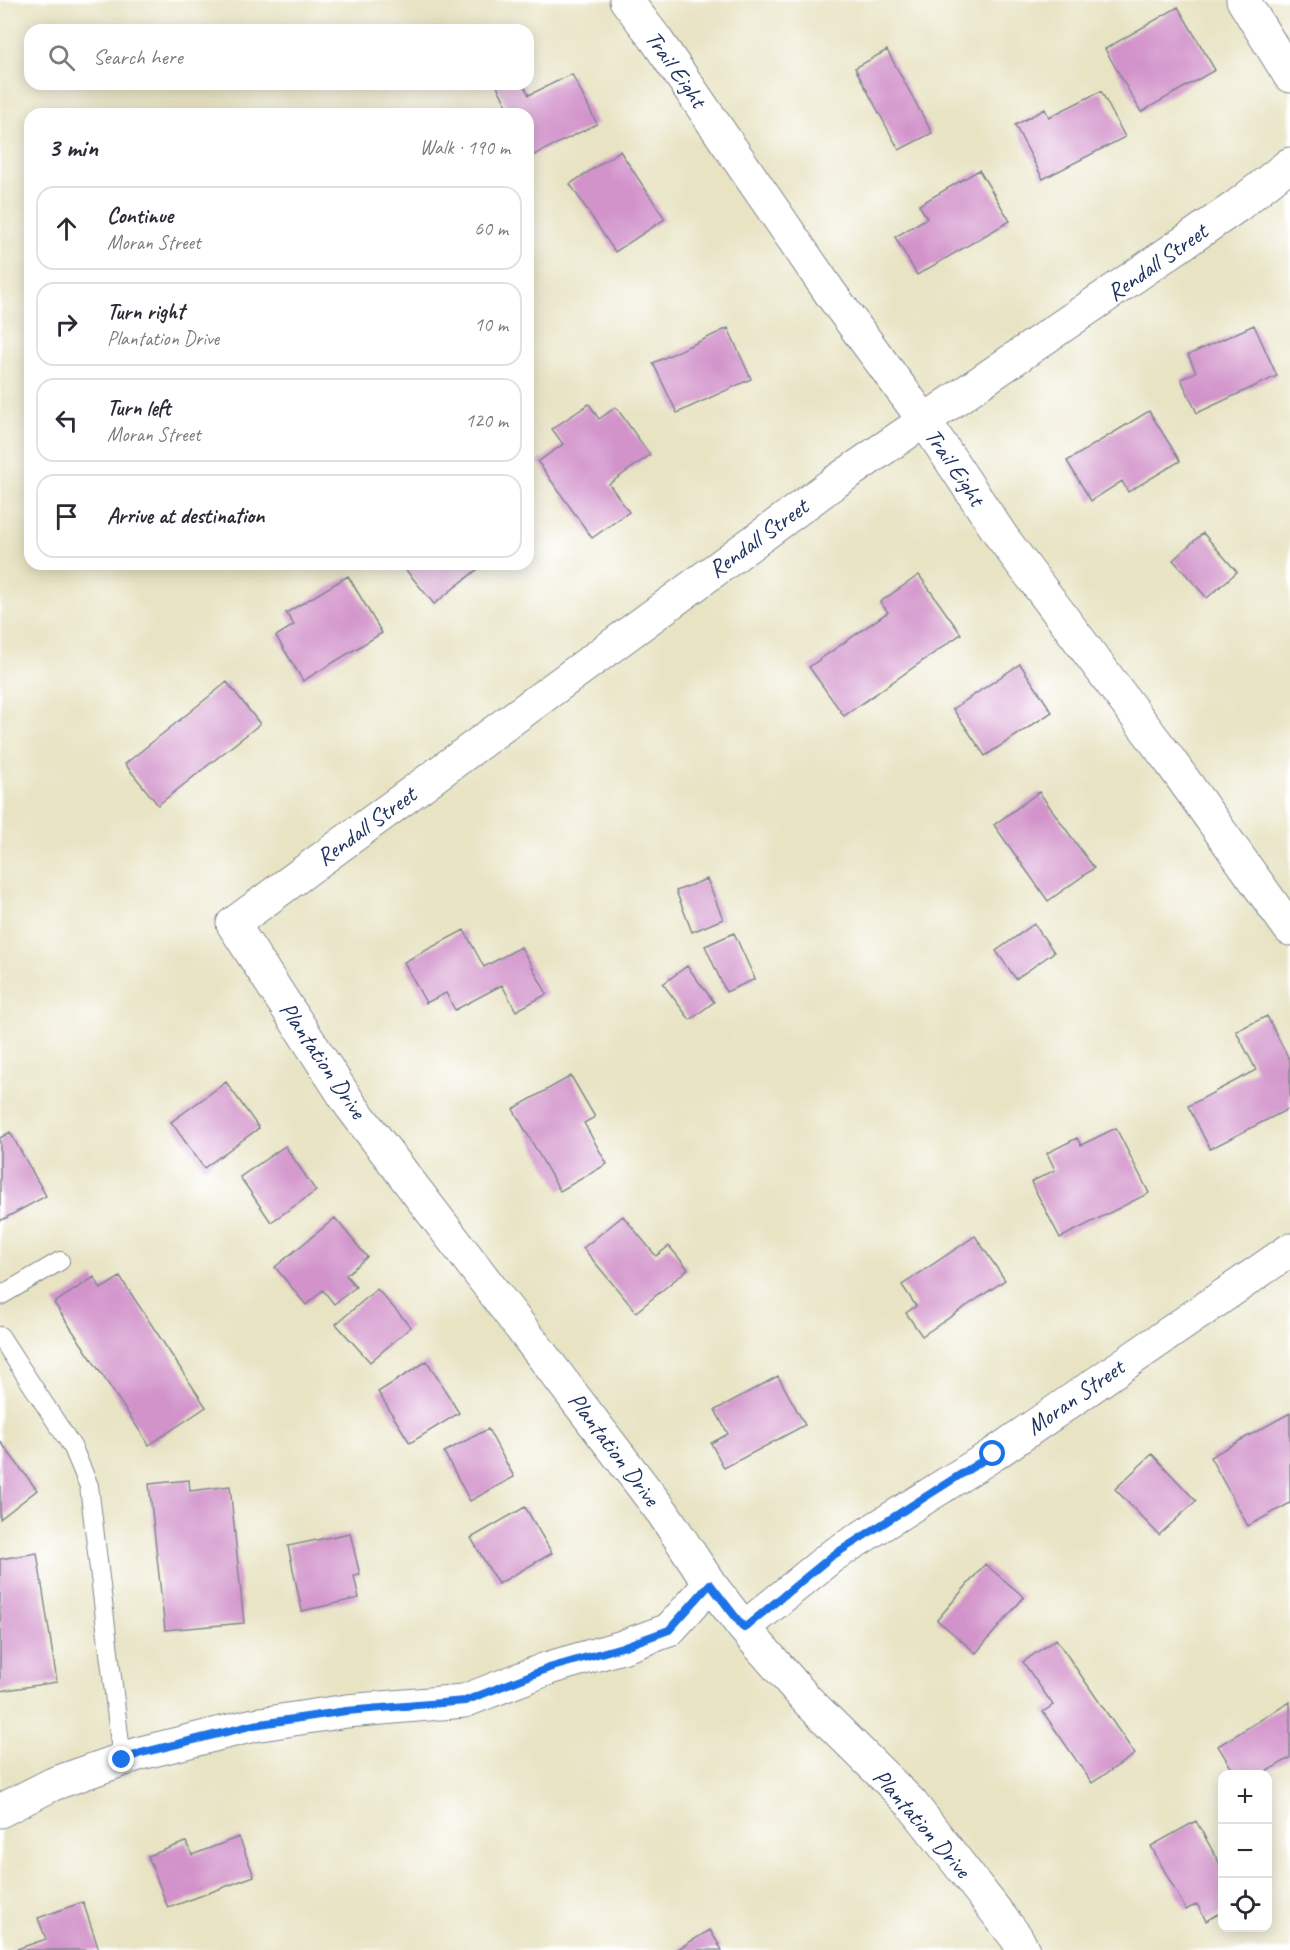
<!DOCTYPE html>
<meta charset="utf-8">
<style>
:root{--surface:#fff;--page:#f2f2f3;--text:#2b2b33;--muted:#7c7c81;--line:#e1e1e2}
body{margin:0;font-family:Caveat,sans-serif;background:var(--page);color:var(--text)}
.controls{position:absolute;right:18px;bottom:18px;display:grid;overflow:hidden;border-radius:12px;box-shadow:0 3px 15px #0003}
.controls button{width:54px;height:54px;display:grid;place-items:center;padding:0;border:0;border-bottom:2px solid var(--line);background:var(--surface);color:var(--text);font:30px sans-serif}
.stop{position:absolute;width:18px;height:18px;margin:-14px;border:4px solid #1a73e8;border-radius:50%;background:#fff}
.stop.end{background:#1a73e8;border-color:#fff;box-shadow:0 2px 6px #0008}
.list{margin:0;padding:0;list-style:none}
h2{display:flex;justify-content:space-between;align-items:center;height:78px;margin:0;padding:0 24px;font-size:26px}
h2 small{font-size:20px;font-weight:400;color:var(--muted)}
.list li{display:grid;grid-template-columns:39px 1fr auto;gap:18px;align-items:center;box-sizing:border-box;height:84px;margin:0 12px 12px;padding:0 12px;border:2px solid var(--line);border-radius:18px}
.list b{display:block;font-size:22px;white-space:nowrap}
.list p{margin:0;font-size:20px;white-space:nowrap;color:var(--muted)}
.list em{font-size:20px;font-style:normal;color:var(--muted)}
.icon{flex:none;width:33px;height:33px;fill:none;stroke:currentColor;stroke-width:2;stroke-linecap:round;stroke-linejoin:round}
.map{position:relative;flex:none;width:1290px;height:1950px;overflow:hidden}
.search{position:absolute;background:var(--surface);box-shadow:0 3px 15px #0003;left:24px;top:24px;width:510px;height:66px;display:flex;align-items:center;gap:15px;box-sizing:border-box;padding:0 21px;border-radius:18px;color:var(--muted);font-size:22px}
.panel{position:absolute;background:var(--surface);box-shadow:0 3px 15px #0003;left:24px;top:108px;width:510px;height:462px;border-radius:18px}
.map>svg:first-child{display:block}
.building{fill:#d293ca}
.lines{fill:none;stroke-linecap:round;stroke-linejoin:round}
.lane-casing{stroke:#828990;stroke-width:20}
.street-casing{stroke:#828990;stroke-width:35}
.lane{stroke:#fff;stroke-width:18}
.street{stroke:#fff;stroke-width:33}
.route{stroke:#1a73e8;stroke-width:8}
.labels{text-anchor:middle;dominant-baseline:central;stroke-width:4.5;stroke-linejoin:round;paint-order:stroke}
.street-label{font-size:24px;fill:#1b2f5e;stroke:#fff}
</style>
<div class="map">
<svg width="1290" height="1950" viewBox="0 0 1290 1950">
<rect width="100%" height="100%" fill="#fff"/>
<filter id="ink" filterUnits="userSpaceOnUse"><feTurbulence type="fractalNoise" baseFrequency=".0167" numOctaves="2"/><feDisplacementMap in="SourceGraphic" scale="12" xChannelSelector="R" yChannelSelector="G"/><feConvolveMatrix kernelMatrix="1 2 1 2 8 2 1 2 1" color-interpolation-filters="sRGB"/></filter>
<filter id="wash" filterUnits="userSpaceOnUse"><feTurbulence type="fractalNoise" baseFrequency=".008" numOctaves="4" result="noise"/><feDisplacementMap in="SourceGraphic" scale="24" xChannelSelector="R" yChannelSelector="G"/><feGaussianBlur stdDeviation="1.35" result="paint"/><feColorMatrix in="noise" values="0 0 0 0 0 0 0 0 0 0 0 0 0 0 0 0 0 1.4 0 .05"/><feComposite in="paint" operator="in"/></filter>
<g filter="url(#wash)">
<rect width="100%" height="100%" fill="#e8e3c3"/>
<g id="blocks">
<path class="building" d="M1178,7L1215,70L1141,112L1105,49Z
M887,50L932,133L899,150L855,68Z
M572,74L597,124L532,156L528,148V114H511L496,84H523L529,95Z
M1101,91L1125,137L1043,179L1015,125L1045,109L1049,117Z
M620,151L665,219L615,252L570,184Z
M979,170L1010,221L917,275L895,237L927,218L919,205Z
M1254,325L1277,376L1197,413L1181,379L1196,372L1188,355Z
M728,328L751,379L677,413L653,363Z
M589,404L599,419L616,407L650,455L609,484L629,512L592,538L538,462L563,444L552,429Z
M1149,411L1180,461L1128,492L1122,481L1091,501L1067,461Z
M1203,533L1237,572L1207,598L1173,560Z
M401,564H484L434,604Z
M919,575L961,634L844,716L809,667L888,612L880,602Z
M348,576L382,633L303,681L276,636L294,625L286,613Z
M1020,664L1052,712L985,756L953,709Z
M227,682L260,724L158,805L125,764Z
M1039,792L1094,868L1048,901L994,825Z
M707,879L723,919L692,932L676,891Z
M1034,924L1054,952L1016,979L996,951Z
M464,930L484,967L521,947L547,994L516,1011L502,985L455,1010L446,993L426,1003L404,962Z
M734,933L755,979L726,992L705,946Z
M687,966L714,1002L690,1020L663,984Z
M1267,1016L1290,1061V1108L1210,1149L1188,1106L1256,1070L1236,1031Z
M571,1076L595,1117L584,1123L607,1164L560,1191L513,1109Z
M226,1082L259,1128L204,1168L171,1122Z
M1116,1128L1149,1193L1060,1238L1031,1182L1055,1170L1047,1153L1077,1138L1081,1145Z
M10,1132L46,1196L0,1221V1138Z
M285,1146L316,1191L271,1222L240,1177Z
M623,1216L656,1256L669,1246L688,1269L636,1312L583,1248Z
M335,1218L367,1257L346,1275L356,1287L334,1304L323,1290L306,1305L275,1267Z
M975,1236L1005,1280L922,1336L906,1313L916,1306L902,1285Z
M94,1277L101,1289L120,1277L206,1407L149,1445L54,1303Z
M377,1289L411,1327L370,1362L336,1324Z
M427,1361L459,1413L410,1443L378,1392Z
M778,1376L805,1425L724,1468L711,1443L728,1434L715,1410Z
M1290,1413V1503L1248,1526L1210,1457Z
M488,1429L514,1477L470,1501L444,1452Z
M0,1441L37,1490L0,1519Z
M1152,1454L1196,1501L1159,1535L1115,1489Z
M189,1480L190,1491L230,1486L244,1623L165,1630L149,1484Z
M525,1507L552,1553L498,1584L471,1538Z
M350,1533L360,1575L354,1576L359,1598L302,1611L288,1546Z
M37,1553L57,1682L0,1691V1559Z
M985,1564L1024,1597L976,1653L937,1620Z
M1056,1639L1135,1754L1092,1783L1043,1712L1053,1705L1023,1662Z
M1290,1702V1758L1262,1774H1235L1218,1746Z
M1196,1821L1220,1864L1222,1862V1912L1206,1921L1197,1904L1186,1910L1151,1846Z
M239,1837L254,1876L168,1908L148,1856L186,1842L192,1855Z
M83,1902L99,1950H14L46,1939L38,1918Z
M710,1930L722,1950H676Z"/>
</g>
</g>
<g filter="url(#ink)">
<use href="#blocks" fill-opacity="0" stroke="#828990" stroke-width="1.5"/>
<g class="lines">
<defs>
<path id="lane" d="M0,1296L60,1261
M0,1336L73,1448L89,1486L122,1760"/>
<path id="street" d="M626,0L655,38L831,294L924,420L1002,537L1170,761L1290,929
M1243,0L1290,76
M744,1628L832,1556L994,1454L1290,1250
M0,1811L53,1784L141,1753L254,1725L347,1711L464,1701L549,1668L622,1647L669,1630L710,1584
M1023,1950L1016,1937L911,1803L807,1700L744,1628L710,1584L663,1513L351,1106L233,924L835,482L1237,206L1290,164"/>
</defs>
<use href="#lane" class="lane-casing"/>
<use href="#street" class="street-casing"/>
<use href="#lane" class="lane"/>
<use href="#street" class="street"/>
</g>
</g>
<g class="lines" filter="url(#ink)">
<path class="route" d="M122,1760L141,1753L254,1725L346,1711L465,1701L549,1668L622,1647L669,1630L710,1584L744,1628L832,1556L993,1454"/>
</g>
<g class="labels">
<g class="street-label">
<text transform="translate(676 69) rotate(55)">Trail Eight</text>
<text transform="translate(1157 262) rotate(-35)">Rendall Street</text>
<text transform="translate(955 467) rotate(56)">Trail Eight</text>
<text transform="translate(758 538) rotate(-36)">Rendall Street</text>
<text transform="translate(366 826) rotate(-36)">Rendall Street</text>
<text transform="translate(323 1060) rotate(56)">Plantation Drive</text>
<text transform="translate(1075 1397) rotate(-35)">Moran Street</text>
<text transform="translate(614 1449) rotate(53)">Plantation Drive</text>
<text transform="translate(922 1823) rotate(49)">Plantation Drive</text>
</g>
</g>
</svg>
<div class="controls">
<button>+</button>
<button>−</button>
<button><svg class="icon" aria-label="locate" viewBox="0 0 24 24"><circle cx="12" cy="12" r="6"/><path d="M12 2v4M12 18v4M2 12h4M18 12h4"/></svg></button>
</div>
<div class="stop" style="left:993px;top:1454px"></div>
<div class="stop end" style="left:122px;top:1760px"></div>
<div class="search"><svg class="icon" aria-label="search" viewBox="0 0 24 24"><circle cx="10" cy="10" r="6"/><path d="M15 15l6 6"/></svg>Search here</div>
<section class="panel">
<h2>3 min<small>Walk · 190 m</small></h2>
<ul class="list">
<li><svg class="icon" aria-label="ahead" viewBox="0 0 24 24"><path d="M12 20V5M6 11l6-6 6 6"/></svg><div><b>Continue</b><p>Moran Street</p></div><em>60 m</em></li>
<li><svg class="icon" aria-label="right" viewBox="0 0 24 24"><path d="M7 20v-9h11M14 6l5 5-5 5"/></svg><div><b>Turn right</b><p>Plantation Drive</p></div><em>10 m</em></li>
<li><svg class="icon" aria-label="left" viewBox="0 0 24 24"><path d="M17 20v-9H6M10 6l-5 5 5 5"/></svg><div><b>Turn left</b><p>Moran Street</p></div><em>120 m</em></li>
<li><svg class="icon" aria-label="arrive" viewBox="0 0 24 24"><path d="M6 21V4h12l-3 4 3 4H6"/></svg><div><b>Arrive at destination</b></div></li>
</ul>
</section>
</div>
